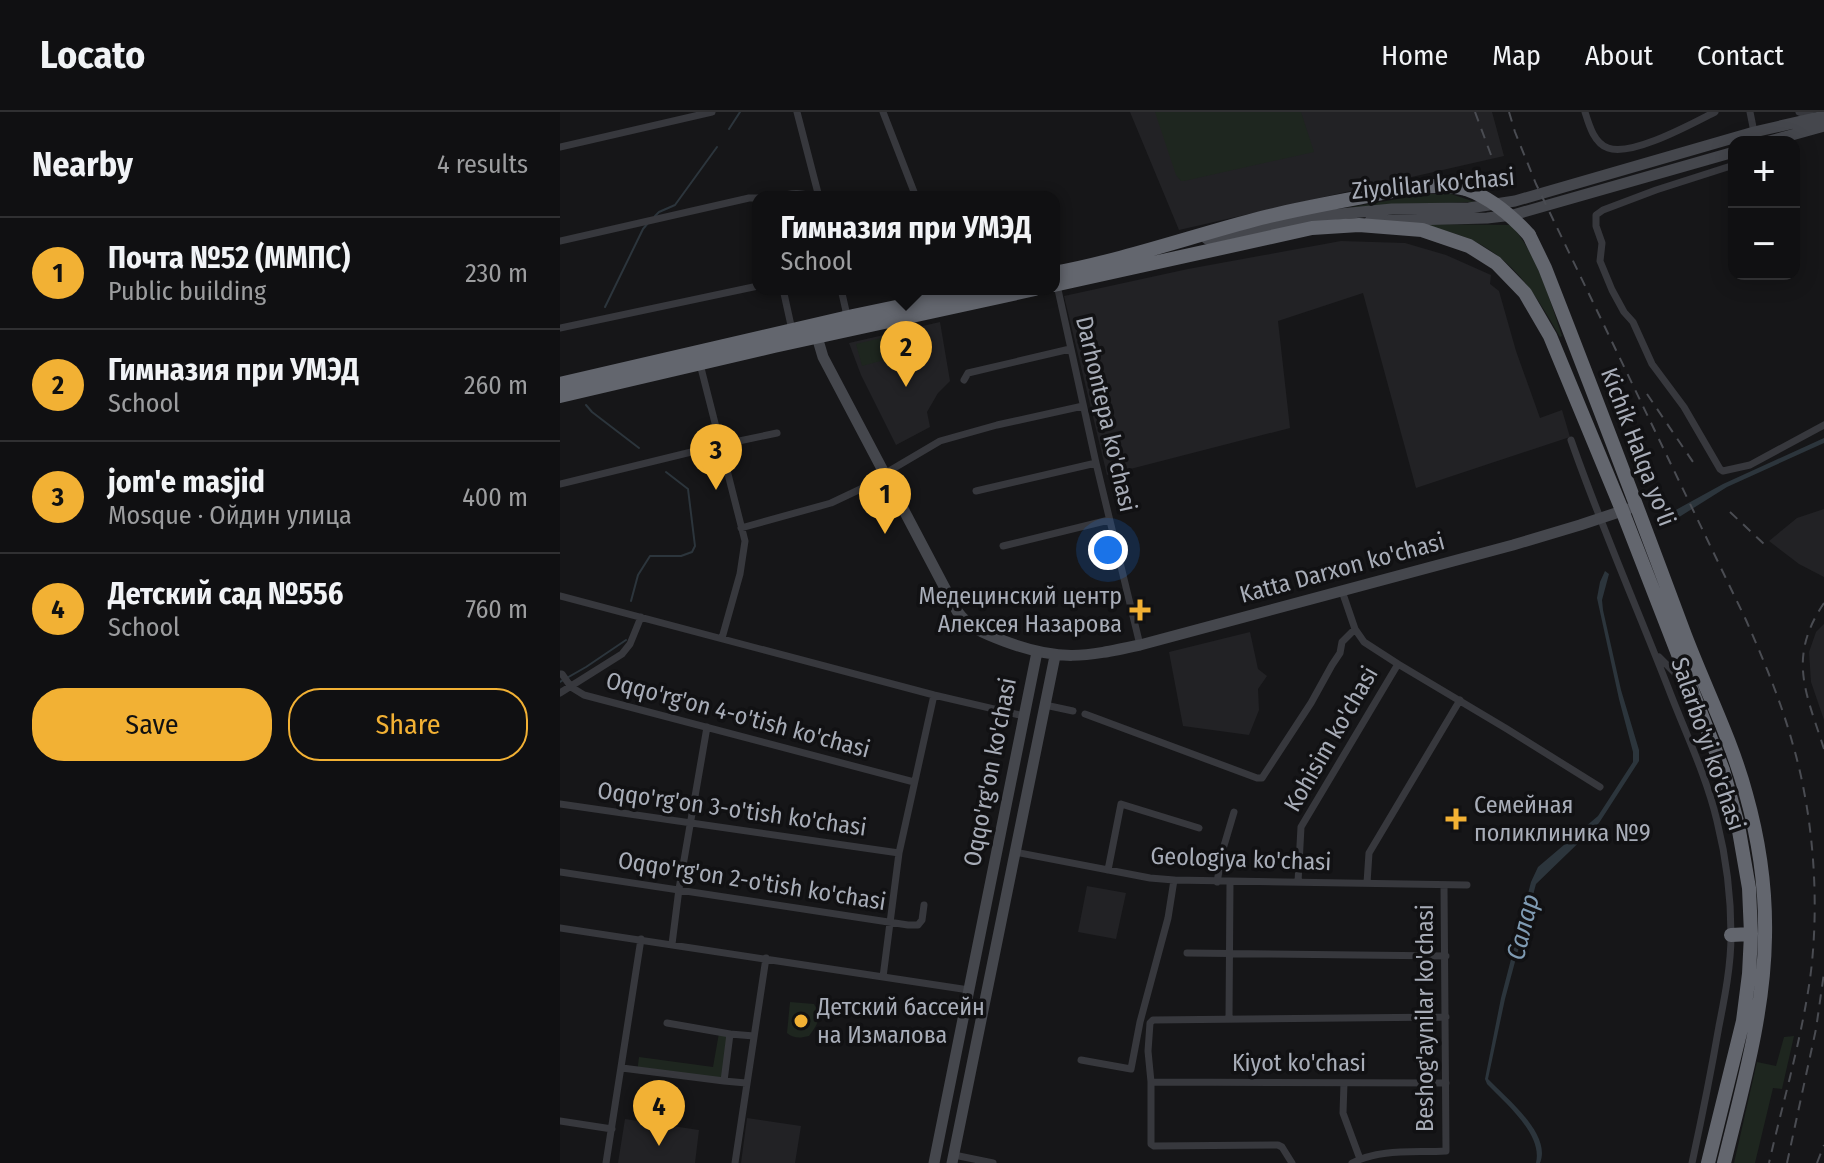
<!DOCTYPE html>
<meta charset="utf-8">
<style>
:root{--surface:#101012;--page:#1e1e20;--text:#f1f3f6;--muted:#9c9d9f;--line:#303032;--accent:#f2b134}
body{margin:0;font-family:"Fira Sans Condensed",sans-serif;background:var(--page);color:var(--text)}
.controls{position:absolute;right:24px;top:24px;display:grid;overflow:hidden;border-radius:16px;box-shadow:0 4px 20px #0003}
.controls button{width:72px;height:72px;display:grid;place-items:center;padding:0;border:0;border-bottom:2px solid var(--line);background:var(--surface);color:var(--text);font:40px sans-serif}
.you{position:absolute;left:548px;top:438px;width:28px;height:28px;margin:-20px;border:6px solid #fff;border-radius:50%;background:#1a73e8;box-shadow:0 0 0 12px #1a73e833}
.badge{display:grid;place-items:center;width:52px;height:52px;border-radius:50%;background:var(--accent);color:#111;font-size:26px;font-weight:700}
.pin{position:absolute;translate:-50% -66px;filter:drop-shadow(0 2px 4px #0008)}
.pin::after{content:'';position:absolute;top:42px;width:28px;height:24px;background:inherit;clip-path:polygon(0 0,100% 0,50% 100%)}
.popup{position:absolute;left:192px;top:79px;width:308px;height:104px;box-sizing:border-box;display:grid;place-content:center;border-radius:16px;background:var(--surface);filter:drop-shadow(0 2px 6px #0005);font-size:26px;white-space:nowrap;color:var(--muted)}
.popup b{font-size:30px;color:var(--text)}
.popup::after{content:'';position:absolute;left:50%;top:100%;margin-left:-16px;border:16px solid transparent;border-top-color:var(--surface)}
.list{margin:0;padding:0;list-style:none}
h2{display:flex;justify-content:space-between;align-items:center;height:104px;margin:0;padding:0 32px;font-size:34px}
h2 small{font-size:26px;font-weight:400;color:var(--muted)}
.list li{display:grid;grid-template-columns:52px 1fr auto;gap:24px;align-items:center;box-sizing:border-box;height:112px;padding:0 32px;border-top:2px solid var(--line)}
.list b{display:block;font-size:30px;white-space:nowrap}
.list p{margin:0;font-size:26px;white-space:nowrap;color:var(--muted)}
.list em{font-size:26px;font-style:normal;color:var(--muted)}
.actions{display:flex;gap:16px;padding:24px 32px}
.actions a{flex:1;padding:18px 0;border:2px solid var(--accent);border-radius:32px;text-align:center;font-size:28px;color:var(--accent)}
.actions .main{background:var(--accent);color:#111}
.map{position:relative;flex:none;width:1264px;height:1051px;overflow:hidden}
header{display:flex;align-items:center;gap:48px;box-sizing:border-box;height:112px;padding:0 40px;background:var(--surface);border-bottom:2px solid var(--line)}
header strong{font-size:38px}
nav{display:flex;gap:44px;margin-inline-start:auto;font-size:28px}
main{display:flex}
aside{flex:1;background:var(--surface)}
.map>svg:first-child{display:block}
.built{fill:#222225}
.green{fill:#1e261f}
.water{fill:#2c353c}
.lines{fill:none;stroke-linecap:round;stroke-linejoin:round}
.stream{stroke:#2c353c;stroke-width:2}
.street{stroke:#37383d;stroke-width:7}
.secondary{stroke:#45474d;stroke-width:11}
.highway{stroke:#63666e;stroke-width:14}
.rail{stroke:#4a4c52;stroke-width:2;stroke-dasharray:10 8;stroke-linecap:butt}
.highway-bridge{stroke:#63666e;stroke-width:14}
.poi-dot{fill:#f2b134;stroke:#111113;stroke-width:3}
.labels{text-anchor:middle;dominant-baseline:central;stroke-width:7;stroke-linejoin:round;paint-order:stroke}
.street-label{font-size:24px;fill:#a8adb8;stroke:#111113}
.poi-label{font-size:24px;fill:#a8adb8;stroke:#111113;text-anchor:start}
.water-label{font-size:26px;font-style:italic;fill:#7f9bb3;stroke:#111113}
</style>
<header>
<strong>Locato</strong>
<nav><a>Home</a><a>Map</a><a>About</a><a>Contact</a></nav>
</header>
<main>
<aside>
<h2>Nearby<small>4 results</small></h2>
<ul class="list">
<li><span class="badge">1</span><div><b>Почта №52 (ММПС)</b><p>Public building</p></div><em>230 m</em></li>
<li><span class="badge">2</span><div><b>Гимназия при УМЭД</b><p>School</p></div><em>260 m</em></li>
<li><span class="badge">3</span><div><b>jom'e masjid</b><p>Mosque · Ойдин улица</p></div><em>400 m</em></li>
<li><span class="badge">4</span><div><b>Детский сад №556</b><p>School</p></div><em>760 m</em></li>
</ul>
<div class="actions"><a class="main">Save</a><a>Share</a></div>
</aside>
<div class="map">
<svg width="1264" height="1051" viewBox="0 0 1264 1051">
<rect width="100%" height="100%" fill="#161618"/>
<path class="built" d="M570,0H932L944,44L619,118Z
M781,129L845,131L886,143L931,163L930,172L939,179L956,239L980,306L1002,298L1010,325L856,376L803,181L718,209L730,316L547,363L504,184L628,157Z
M380,210L390,269L378,281L367,300L370,315L336,333L301,263L289,231Z
M1264,397V465L1239,452L1209,429L1237,406Z
M1264,512V608L1251,570L1249,540L1256,520Z
M690,520L698,557L707,564L698,577L699,598L689,623L623,614L609,540Z
M527,774L566,781L556,827L518,820Z
M187,1006L241,1014L235,1051H181Z
M65,1007L139,1018L135,1051H58Z"/>
<path class="green" d="M595,0H741L754,40L624,69H621L616,63Z
M866,82H891L915,90L847,92L786,96Z
M859,112L951,113C978,144 989,186 1002,224L1000,225C976,182 951,142 902,124C888,119 873,116 859,112Z
M330,224L335,245L302,254L296,232Z
M230,890L254,892C262,905 258,912 249,924C241,926 234,927 227,921Z
M159,921L168,922L162,971L77,961L79,945L153,955Z
M1234,924L1222,977L1213,976L1195,1051H1174L1197,950L1216,954L1224,925Z"/>
<path class="water" d="M1264,326V331L1167,375L1108,412L1103,405L1163,372Z
M1045,459L1049,462L1042,488L1043,498L1061,578L1079,638V649L1039,711L976,772L945,887L928,967C946,986 992,1022 980,1051H976C983,1022 945,991 927,972L925,967L941,886L971,770L978,755L1038,704L1073,650V640L1059,587L1037,486L1040,470Z"/>
<g class="lines">
<path class="stream" d="M169,17L180,0
M95,104L99,100L115,93L157,35
M45,195L83,117L88,111
M26,293L32,300L79,336
M71,489L78,463L90,444H121L132,440L135,434L128,377L106,360
M0,570L26,555L66,528"/>
<path class="street" d="M237,0L259,85
M323,0L356,85
M1025,0C1029,13 1034,31 1048,36C1072,45 1133,11 1155,0
M1190,0L1194,20
M1239,0L1254,4
M0,35L152,0
M1174,53L1096,78L1043,98L1036,103V114L1042,131L1040,149L1052,178L1064,200L1073,210L1092,252L1124,295L1160,357L1163,359L1190,353L1264,313
M220,85C234,79 243,82 257,85
M0,129L189,86H198
M497,173L536,351L580,533
M223,177L232,218
M281,177L286,199L283,206
M0,216L198,174
M140,252L185,429L180,462L162,526
M404,268L408,261L510,237
M1011,328C1041,414 1078,498 1111,583C1127,624 1147,666 1157,709C1166,745 1171,786 1171,823C1171,853 1165,884 1159,914C1151,960 1142,1005 1132,1051
M324,362L380,329L437,313L523,294
M0,372L160,333L217,321
M416,379L536,351
M181,416L271,391L326,365
M443,434L549,408
M782,479L795,517L804,530L838,552L947,617L1040,675
M0,484L374,583L464,604
M1099,545L1124,570
M0,562H2L11,575L24,583L354,670
M0,581L62,542L70,532L81,505
M485,593L513,599
M525,602L697,666H702L751,591L772,553L780,541L782,530L795,517
M0,692L339,741
M455,740L590,766L614,768L907,773
M548,758L561,692L639,716
M0,760L348,813H358L362,808L364,793
M657,770L663,737L674,700
M738,770L741,715L838,552
M807,771L809,741L900,588
M0,816L409,878
M112,832L119,777L147,615
M627,841L886,844
M323,865L339,741L374,583
M669,906L670,770
M107,911L170,922
M521,948L571,957L580,910L608,806L614,768
M62,956L164,969
M591,970L886,971
M186,971L164,969L170,922L194,924
M784,971L783,1001L800,1047
M0,1009L52,1017
M394,1043L433,1051
M46,1051L81,827
M175,1051L206,846
M732,1051L722,1035L718,1033L594,1034L591,1032V970L588,939L590,911L593,908L886,905
M792,1051C821,1036 855,1041 886,1039L884,773"/>
<path class="secondary" d="M1206,30L1264,14
M810,109L927,106L953,103L1174,40
M647,127L749,105L832,97L909,96L955,89L1194,20L1264,4
M255,218L263,245L397,499C409,516 425,522 444,529C500,550 524,545 580,533L953,433L1020,413L1068,397
M374,1051L477,540
M392,1051L495,544"/>
<path class="highway" d="M969,123L985,156C1032,276 1078,397 1123,518C1143,572 1171,626 1186,682C1199,728 1206,778 1205,825C1204,902 1182,977 1164,1051
M494,161C564,148 632,124 701,106C733,98 765,92 797,86C833,79 870,69 906,77
M494,173L752,116L799,113L862,118L909,134L936,151L965,181L990,224L1062,398L1163,658L1178,713L1189,776L1191,822L1189,862L1183,909L1148,1051
M0,272L293,204L422,177
M0,284L214,234L475,177
M1171,823L1191,822"/>
<path class="rail" d="M915,0L931,43
M949,0L955,20L976,72L1186,508C1204,549 1221,589 1233,633C1254,705 1260,793 1250,867C1241,929 1223,990 1209,1051
M1087,282L1135,353
M1170,400L1204,432
M1264,491C1227,546 1246,580 1264,637
M1227,1051L1256,917L1264,861
M1257,1051L1264,1033"/>
<path class="highway-bridge" d="M906,77C931,86 951,103 969,123"/>
</g>
<g class="poi-dot">
<path d="M576 486h8v8h8v8h-8v8h-8v-8h-8v-8h8z"/>
<path d="M892 695h8v8h8v8h-8v8h-8v-8h-8v-8h8z"/>
<circle cx="241" cy="909" r="8"/>
</g>
<g class="labels">
<g class="street-label">
<text transform="translate(873 72) rotate(-5)">Ziyolilar ko'chasi</text>
<text transform="translate(546 302) rotate(77)">Darhontepa ko'chasi</text>
<text transform="translate(1078 335) rotate(69)">Kichik Halqa yo'li</text>
<text transform="translate(782 456) rotate(-15)">Katta Darxon ko'chasi</text>
<text transform="translate(178 603) rotate(15)">Oqqo'rg'on 4-o'tish ko'chasi</text>
<text transform="translate(771 627) rotate(-60)">Kohisim ko'chasi</text>
<text transform="translate(1148 632) rotate(71)">Salarbo'yi ko'chasi</text>
<text transform="translate(430 660) rotate(-79)">Oqqo'rg'on ko'chasi</text>
<text transform="translate(172 697) rotate(8)">Oqqo'rg'on 3-o'tish ko'chasi</text>
<text transform="translate(681 747) rotate(2)">Geologiya ko'chasi</text>
<text transform="translate(192 769) rotate(9)">Oqqo'rg'on 2-o'tish ko'chasi</text>
<text transform="translate(865 906) rotate(-90)">Beshog'aynilar ko'chasi</text>
<text x="739" y="951">Kiyot ko'chasi</text>
</g>
<g class="poi-label">
<text x="562" y="484" text-anchor="end">Медецинский центр<tspan x="562" dy="28">Алексея Назарова</tspan></text>
<text x="914" y="693">Семейная<tspan x="914" dy="28">поликлиника №9</tspan></text>
<text x="257" y="895">Детский бассейн<tspan x="257" dy="28">на Измалова</tspan></text>
</g>
<g class="water-label">
<text transform="translate(963 815) rotate(-76)">Салар</text>
</g>
</g>
</svg>
<div class="controls">
<button>+</button>
<button>−</button>
</div>
<div class="you"></div>
<div class="pin badge" style="left:325px;top:422px">1</div>
<div class="pin badge" style="left:346px;top:275px">2</div>
<div class="popup"><b>Гимназия при УМЭД</b>School</div>
<div class="pin badge" style="left:156px;top:378px">3</div>
<div class="pin badge" style="left:99px;top:1034px">4</div>
</div>
</main>
